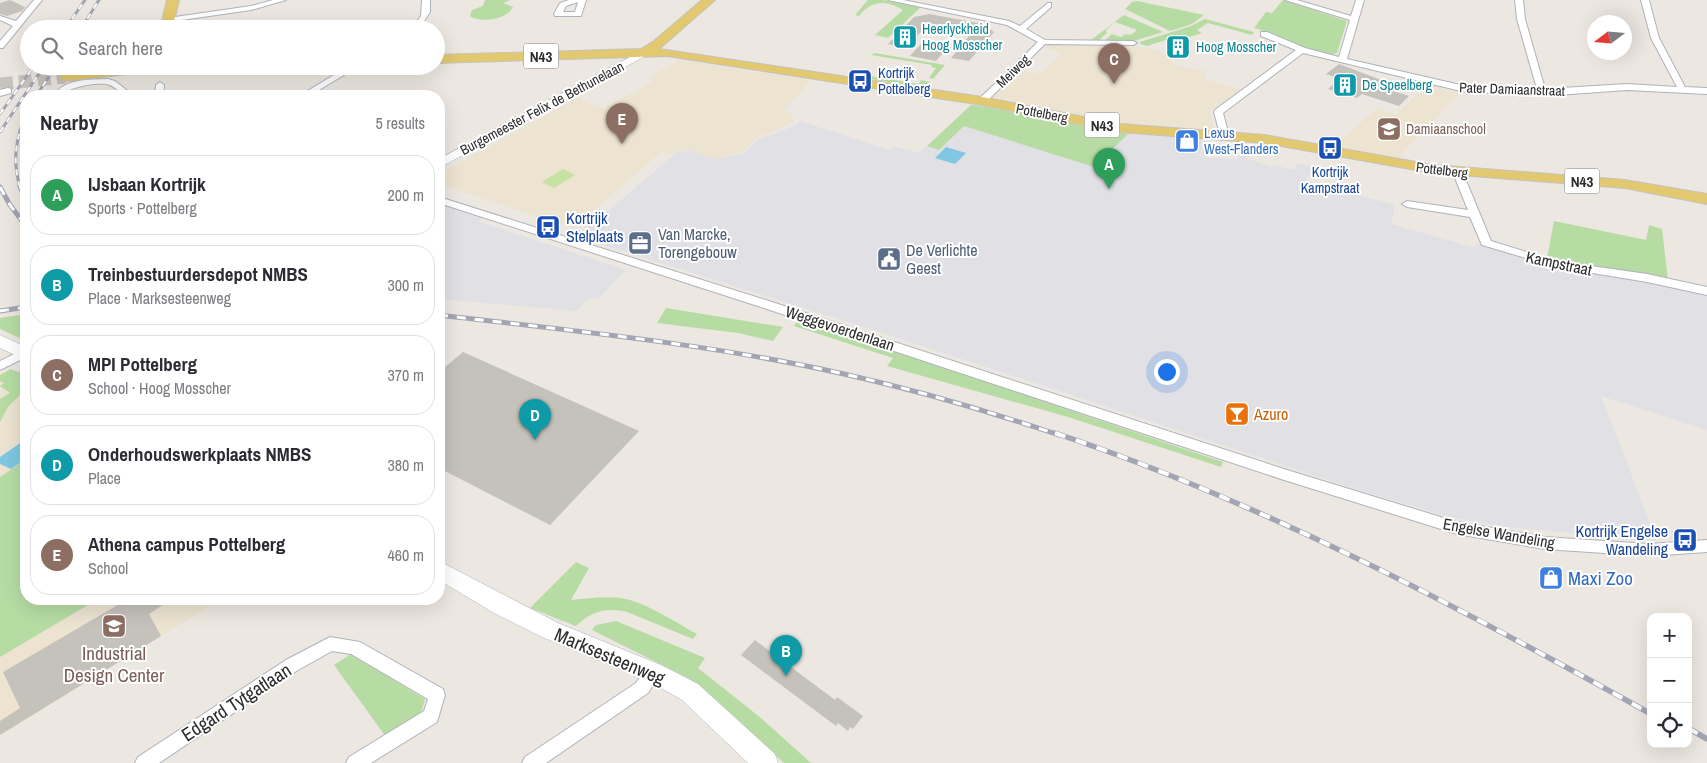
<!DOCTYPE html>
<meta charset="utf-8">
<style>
:root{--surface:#fff;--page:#f2f2f3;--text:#2b2b33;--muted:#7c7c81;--line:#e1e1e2;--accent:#b45309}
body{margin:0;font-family:"Archivo Narrow",sans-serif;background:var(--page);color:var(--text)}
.controls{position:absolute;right:15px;bottom:15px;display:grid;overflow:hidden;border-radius:10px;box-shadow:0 5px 20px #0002}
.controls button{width:45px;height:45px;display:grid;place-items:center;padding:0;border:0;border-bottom:1px solid var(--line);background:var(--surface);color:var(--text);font:25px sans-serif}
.compass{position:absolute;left:1587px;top:15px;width:45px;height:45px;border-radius:50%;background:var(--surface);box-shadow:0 5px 20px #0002;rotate:254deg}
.you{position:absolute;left:1166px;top:371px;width:18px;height:18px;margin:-12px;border:4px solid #fff;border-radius:50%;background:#1a73e8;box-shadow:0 0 0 8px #1a73e833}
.badge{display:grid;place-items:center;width:32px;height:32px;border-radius:50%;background:var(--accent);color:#fff;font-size:16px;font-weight:700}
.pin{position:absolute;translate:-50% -41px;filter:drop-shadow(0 1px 2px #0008)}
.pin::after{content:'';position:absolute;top:26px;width:18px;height:15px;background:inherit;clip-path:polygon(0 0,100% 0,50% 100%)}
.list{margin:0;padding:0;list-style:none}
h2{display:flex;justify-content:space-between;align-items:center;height:65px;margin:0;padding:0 20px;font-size:21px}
h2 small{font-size:16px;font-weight:400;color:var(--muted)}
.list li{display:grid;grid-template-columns:32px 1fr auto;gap:15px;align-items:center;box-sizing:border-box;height:80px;margin:0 10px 10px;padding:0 10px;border:1px solid var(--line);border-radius:20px}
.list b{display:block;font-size:19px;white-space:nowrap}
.list p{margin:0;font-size:16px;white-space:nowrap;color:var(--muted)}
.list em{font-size:16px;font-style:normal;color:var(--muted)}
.icon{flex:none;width:28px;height:28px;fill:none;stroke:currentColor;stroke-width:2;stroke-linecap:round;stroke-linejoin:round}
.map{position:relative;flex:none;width:1707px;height:763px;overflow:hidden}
.search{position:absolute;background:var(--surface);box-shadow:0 5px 20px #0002;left:20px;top:20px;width:425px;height:55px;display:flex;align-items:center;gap:12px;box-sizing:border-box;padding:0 18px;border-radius:28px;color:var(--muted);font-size:19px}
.panel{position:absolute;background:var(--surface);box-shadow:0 5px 20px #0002;left:20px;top:90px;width:425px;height:515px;border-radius:20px}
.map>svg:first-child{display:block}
.industrial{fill:#e1e0e5}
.education{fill:#ece3d1}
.green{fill:#b6dca3}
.pitch{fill:#c5e2a0}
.water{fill:#7fc7e2}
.building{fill:#c5c1bb}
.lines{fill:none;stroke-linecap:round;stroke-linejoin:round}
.primary-tunnel{stroke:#c6c2bc;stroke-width:13;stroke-dasharray:13 6;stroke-linecap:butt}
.street-casing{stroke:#b0b2bb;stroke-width:2}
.secondary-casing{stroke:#b0b2bb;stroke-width:1}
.primary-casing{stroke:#c4c4c4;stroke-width:2}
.street{fill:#fff;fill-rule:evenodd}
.secondary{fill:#fff;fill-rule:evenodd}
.primary{fill:#e2c86f;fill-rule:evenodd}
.rail-far2-casing{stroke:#a3a5b4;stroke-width:3}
.rail-far1-casing{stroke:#a3a5b4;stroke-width:5}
.rail-casing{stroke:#a3a5b4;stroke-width:5.5}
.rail-far2{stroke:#fff;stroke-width:2;stroke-dasharray:6;stroke-linecap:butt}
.rail-far1{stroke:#fff;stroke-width:3;stroke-dasharray:9;stroke-linecap:butt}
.rail{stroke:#fff;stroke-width:4;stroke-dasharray:11;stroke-linecap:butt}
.labels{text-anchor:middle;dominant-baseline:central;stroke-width:4;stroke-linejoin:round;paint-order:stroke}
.far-culture-label{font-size:14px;fill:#0d838f;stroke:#fff;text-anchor:start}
.far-street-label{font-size:14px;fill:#2c2c2c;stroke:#fff}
.far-transit-label{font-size:14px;fill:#164399;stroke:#fff;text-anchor:start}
.far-education-label{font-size:14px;fill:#785e54;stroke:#fff;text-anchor:start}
.far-shop-label{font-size:14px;fill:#366cbe;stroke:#fff;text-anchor:start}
.shield{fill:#fff;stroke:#6b6b6b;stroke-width:1}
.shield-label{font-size:15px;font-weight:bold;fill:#2c2c2c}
.transit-label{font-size:16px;fill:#164399;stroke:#fff;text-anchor:start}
.service-label{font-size:16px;fill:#4e5e75;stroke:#fff;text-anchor:start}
.street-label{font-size:16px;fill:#2c2c2c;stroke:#fff}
.food-label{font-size:16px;fill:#c56008;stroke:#fff;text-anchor:start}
.near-shop-label{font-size:19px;fill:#366cbe;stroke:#fff;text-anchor:start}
.near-education-label{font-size:19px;fill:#785e54;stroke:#fff}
.near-street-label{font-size:19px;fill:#2c2c2c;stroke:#fff}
</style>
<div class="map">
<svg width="1707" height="763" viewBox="0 0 1707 763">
<rect width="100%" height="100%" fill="#ece7e0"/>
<path class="industrial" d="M800,121L889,150L893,146L919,153L927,146L939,150L964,126L1093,167L1128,134L1201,138L1207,158L1237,159L1239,155L1246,156V159L1252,160L1272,168L1274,165L1293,170L1298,163L1308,165L1312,168L1306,181L1395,205L1391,224L1475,248L1478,243L1551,265L1645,280L1707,295V430L1601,396L1657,541L1498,526L1449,517L1356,489L880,332L578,237L589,228L582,225L589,218L599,211L606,213L678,151L682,153L689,150L716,159L744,153L759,139L795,126Z
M446,205L483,218L478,221L626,270L598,299L589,298L576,311L439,299V210Z"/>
<path class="education" d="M1051,43L1136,46L1161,52L1176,66L1206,71L1204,79L1240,90L1210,111L1215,131L1127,124L991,98L1022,71L1042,74L1062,53L1044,48L1046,45Z
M681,60L811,80L784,111L790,113L794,120L792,123L756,138L741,152L717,159L699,154L690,150L678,151L673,155L662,151L573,228L439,184V174L577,98L602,109L655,81L649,77Z
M1427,85L1460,93L1409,145L1398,160L1325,145V139L1342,140L1377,108L1396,115Z
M11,369L18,372L26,371V599H222L0,735V375Z"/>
<path class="green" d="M485,0H510L503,3L513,7C506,20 485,22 473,18L470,16L472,10L483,6Z
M868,0H883L921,7L888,38L875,35L903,10C885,0 872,0 859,16L855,15Z
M1283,0L1347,21L1337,53C1318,61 1274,32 1254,28L1266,12L1272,13Z
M1137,1L1204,15L1192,24L1170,31L1125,9L1132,2Z
M1124,15L1163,32L1134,41H1104L1112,34L1121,37L1126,34L1131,35L1137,30L1115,22L1106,30L1107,33L1099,40H1091Z
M1205,19L1254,32L1252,35L1208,23L1197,30L1202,33L1186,38L1181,35L1147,46L1140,44V42L1191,26Z
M875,53L945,65L933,79L929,78L936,68L931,67L932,65L871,55Z
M852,73L919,84L921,80L930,82L926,88L850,76Z
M971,105L987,107L1128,134L1094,167L964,126L939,150L927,146Z
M1554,221L1646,240L1649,225L1662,229L1668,280L1547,259Z
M666,308L783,327L773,341L738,333L657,323Z
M26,314V341L0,329V318Z
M799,319L1223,462L1221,467L1068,417L887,366L893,358L794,326Z
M11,369L18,372L26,371V389L8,407L0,422V399L10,393L0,386L4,383L0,381V375Z
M26,460V599H98L0,657V477Z
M576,562L589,568L571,600C591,598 611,595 630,600C653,607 675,622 697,634L693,639L627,612C606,607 591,611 576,626L530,608Z
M616,621L705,658L698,668L761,718L811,763H784L690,679L592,630L596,625Z
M351,654L425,699L420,717L386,737L334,665Z"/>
<path class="pitch" d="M563,169L575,175L554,188L542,182Z"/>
<path class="water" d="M946,147L966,153L955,164L935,158Z
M26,439V459L11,469L0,464V457Z"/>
<path class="building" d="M10,0L25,7L22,11L7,16L0,14V3Z
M929,14L983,24L994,32L969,61L951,58L973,31L929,23L906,48L888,44L914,17Z
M1182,39L1191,41L1182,54L1168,51L1172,44L1180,42Z
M921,44L946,49L936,61L910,56Z
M1339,64L1384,81L1380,84L1385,86L1383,88L1409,96L1399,106L1362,94L1357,98L1328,89L1340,79L1326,74Z
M463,352L639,431L550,525L439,468V372Z
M128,599H172L149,614L161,636L0,735V721L20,708L3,672Z
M755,640L835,700L837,697L863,716L853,729L850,727L848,731L838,723L836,726L741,655Z"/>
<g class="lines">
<path class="primary-tunnel" d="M0,84L65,77"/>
<defs>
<path id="street" d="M34,0H42L3,48H0V41L13,26L0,20V16L16,21Z
M273,0H286L251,10L168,22L164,20L168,18L251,6Z
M422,0H430V12L419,29H411L421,16Z
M569,0H586L581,16H555L554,14L560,3ZM578,2L575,12H563L566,6Z
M888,0H903L1009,21L1020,26L1048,3H1051V7L1026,29L1045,40L1133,41L1137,43L1133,45L1045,44L985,103L982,104L978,101L979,99L1038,42L1007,25Z
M1285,0H1297L1351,16L1356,0H1364L1347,59L1465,86L1537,89L1517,19L1515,0H1523L1525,19L1545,89L1627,84L1677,87L1651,38L1641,0H1649L1659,38L1685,87L1707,88V94L1627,90L1557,95L1465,92L1303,53L1223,113L1229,136L1227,138H1221L1214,112L1215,110L1296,50L1261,36V32H1267L1305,48L1339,57L1350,20Z
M349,66H359L309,96H299Z
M108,79L115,81L134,96C122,97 120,90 110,85C99,81 68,87 61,96H53C65,78 88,80 108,79Z
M160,82L164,85L163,96H155L156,85Z
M8,88L11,89V93L0,96V90Z
M1458,170L1463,173L1491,241L1556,261L1647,274L1707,287V295L1647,282L1556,267L1482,245L1470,217L1407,207L1402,204L1407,201L1468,210L1453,173Z
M439,197L772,302L1287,470L1457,522L1545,537L1649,544L1707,540V552L1649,556L1545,549L1457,534L1281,479L764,308L439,203Z
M24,349H26V357L0,370V361Z
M330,637L360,642L443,689L445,695L437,722L371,763H346L349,757L424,711L428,699L351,654L332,651L298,670L159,763H135L138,757L286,660Z
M653,664L659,667L661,672L648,693L546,763H522L525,757L636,683L647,667Z"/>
<path id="secondary" d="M645,49L651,52L649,54L439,168V159Z
M0,335L26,347V360L0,348Z
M439,561L558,623L661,665L698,684L775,754L778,763H748L682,700L645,679L542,637L494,613L439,580Z"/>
<path id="primary" d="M167,0H179L172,29H160Z
M702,0H715L659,49L982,97L1120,124L1264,135L1433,165L1625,180L1707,194V204L1625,188L1433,173L1264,143L1120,132L982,105L667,56L436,63V55L641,49L654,41Z
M128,66H141L143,69L137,73L65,81L59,77L65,73Z
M157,66H231L225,70L162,72L158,71Z"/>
</defs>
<use href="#street" class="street-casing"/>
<use href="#secondary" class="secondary-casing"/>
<use href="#primary" class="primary-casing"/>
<use href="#street" class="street"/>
<use href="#secondary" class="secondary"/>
<use href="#primary" class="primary"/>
<defs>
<path id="rail-far2" d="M65,29L85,0
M81,29L99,0
M36,96L56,66
M0,114L34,66
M0,132L44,66
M20,187C12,161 16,138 26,114"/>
<path id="rail-far1" d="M20,186L26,200
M0,187L10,205L26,226
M0,311L26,307
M439,315C574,331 711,344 844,374C916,390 988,411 1059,435"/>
<path id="rail" d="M1055,433C1264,503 1459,607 1651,714
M1688,728L1707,739"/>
</defs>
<use href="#rail-far2" class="rail-far2-casing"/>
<use href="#rail-far1" class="rail-far1-casing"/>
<use href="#rail" class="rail-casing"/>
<use href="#rail-far2" class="rail-far2"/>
<use href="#rail-far1" class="rail-far1"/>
<use href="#rail" class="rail"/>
</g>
<defs>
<symbol id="building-square" viewBox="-11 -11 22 22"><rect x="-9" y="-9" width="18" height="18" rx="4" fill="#0f9aa8" stroke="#fff"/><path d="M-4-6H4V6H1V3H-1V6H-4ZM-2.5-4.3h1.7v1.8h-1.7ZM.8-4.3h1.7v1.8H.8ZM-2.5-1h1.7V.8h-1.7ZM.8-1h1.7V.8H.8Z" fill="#fff"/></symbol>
<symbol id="bus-square" viewBox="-11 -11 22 22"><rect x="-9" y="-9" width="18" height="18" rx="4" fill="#1a4fb4" stroke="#fff"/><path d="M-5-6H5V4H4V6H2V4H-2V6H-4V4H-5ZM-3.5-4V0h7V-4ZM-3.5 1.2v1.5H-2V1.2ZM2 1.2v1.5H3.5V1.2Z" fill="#fff"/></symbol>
<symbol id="school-square" viewBox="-11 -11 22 22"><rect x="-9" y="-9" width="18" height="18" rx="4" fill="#8d6e63" stroke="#fff"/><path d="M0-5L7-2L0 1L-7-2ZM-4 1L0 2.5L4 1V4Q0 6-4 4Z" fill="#fff"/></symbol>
<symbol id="shop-square" viewBox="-11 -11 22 22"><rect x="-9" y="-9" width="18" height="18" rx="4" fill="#3f7fe0" stroke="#fff"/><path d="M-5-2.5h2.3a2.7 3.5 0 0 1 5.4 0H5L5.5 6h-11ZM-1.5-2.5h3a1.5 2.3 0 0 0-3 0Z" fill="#fff"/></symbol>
<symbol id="office-square" viewBox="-11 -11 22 22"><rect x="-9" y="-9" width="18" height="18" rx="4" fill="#5c6f8a" stroke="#fff"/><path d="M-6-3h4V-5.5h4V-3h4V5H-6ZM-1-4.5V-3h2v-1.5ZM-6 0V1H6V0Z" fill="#fff"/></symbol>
<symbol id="civic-square" viewBox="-11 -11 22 22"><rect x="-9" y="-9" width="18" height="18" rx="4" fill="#5c6f8a" stroke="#fff"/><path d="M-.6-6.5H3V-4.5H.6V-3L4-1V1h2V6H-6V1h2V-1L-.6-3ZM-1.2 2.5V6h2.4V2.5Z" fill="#fff"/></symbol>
<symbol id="bar-square" viewBox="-11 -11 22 22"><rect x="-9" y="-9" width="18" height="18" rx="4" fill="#e8710a" stroke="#fff"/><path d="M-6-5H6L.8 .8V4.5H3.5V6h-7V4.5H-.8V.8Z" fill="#fff"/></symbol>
<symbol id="university-square" viewBox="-11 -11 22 22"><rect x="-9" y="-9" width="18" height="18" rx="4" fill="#8d6e63" stroke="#fff"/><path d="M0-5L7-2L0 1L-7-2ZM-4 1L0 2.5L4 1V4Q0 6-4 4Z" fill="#fff"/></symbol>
</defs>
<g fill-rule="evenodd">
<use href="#building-square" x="891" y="23" width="28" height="28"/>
<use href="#building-square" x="1164" y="33" width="28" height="28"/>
<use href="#bus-square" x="846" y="67" width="28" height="28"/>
<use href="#building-square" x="1331" y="71" width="28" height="28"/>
<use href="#school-square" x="1375" y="115" width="28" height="28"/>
<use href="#shop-square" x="1173" y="127" width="28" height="28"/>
<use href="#bus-square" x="1316" y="134" width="28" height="28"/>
<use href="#bus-square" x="534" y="213" width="28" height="28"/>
<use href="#office-square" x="626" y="229" width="28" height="28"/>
<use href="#civic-square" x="875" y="245" width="28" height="28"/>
<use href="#bar-square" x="1223" y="400" width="28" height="28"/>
<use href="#bus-square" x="1671" y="526" width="28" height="28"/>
<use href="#shop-square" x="1537" y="564" width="28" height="28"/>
<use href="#university-square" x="100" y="612" width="28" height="28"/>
</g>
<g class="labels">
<g class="far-culture-label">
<text x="922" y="29">Heerlyckheid<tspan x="922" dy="16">Hoog Mosscher</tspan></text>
<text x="1196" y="47">Hoog Mosscher</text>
<text x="1362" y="85">De Speelberg</text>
</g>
<g class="far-street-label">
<text transform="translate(1013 71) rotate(-44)">Meiweg</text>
<text transform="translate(1512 89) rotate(2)">Pater Damiaanstraat</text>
<text transform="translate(542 108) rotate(-28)">Burgemeester Felix de Bethunelaan</text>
<text transform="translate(1042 113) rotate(11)">Pottelberg</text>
<text transform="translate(1442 170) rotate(7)">Pottelberg</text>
</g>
<g class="far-transit-label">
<text x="878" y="73">Kortrijk<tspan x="878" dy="16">Pottelberg</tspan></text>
<text x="1330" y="172" text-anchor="middle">Kortrijk<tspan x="1330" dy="16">Kampstraat</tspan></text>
</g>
<g class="far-education-label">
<text x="1406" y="129">Damiaanschool</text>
</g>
<g class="far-shop-label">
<text x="1204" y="133">Lexus<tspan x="1204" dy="16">West-Flanders</tspan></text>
</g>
<g class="shield">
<rect x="523.5" y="43.5" width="35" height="25" rx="4"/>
<rect x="1084.5" y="112.5" width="35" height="25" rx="4"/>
<rect x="1564.5" y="168.5" width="35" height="25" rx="4"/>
</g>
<g class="shield-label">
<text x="541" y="56">N43</text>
<text x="1102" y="125">N43</text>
<text x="1582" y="181">N43</text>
</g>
<g class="transit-label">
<text x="566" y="218">Kortrijk<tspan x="566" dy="18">Stelplaats</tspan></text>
<text x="1668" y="531" text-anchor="end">Kortrijk Engelse<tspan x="1668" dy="18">Wandeling</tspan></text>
</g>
<g class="service-label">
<text x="658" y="234">Van Marcke,<tspan x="658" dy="18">Torengebouw</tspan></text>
<text x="906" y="250">De Verlichte<tspan x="906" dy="18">Geest</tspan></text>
</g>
<g class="street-label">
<text transform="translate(1559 263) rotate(12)">Kampstraat</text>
<text transform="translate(840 328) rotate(18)">Weggevoerdenlaan</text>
<text transform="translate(1499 533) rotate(10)">Engelse Wandeling</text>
</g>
<g class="food-label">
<text x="1254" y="414">Azuro</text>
</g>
<g class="near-shop-label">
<text x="1568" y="578">Maxi Zoo</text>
</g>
<g class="near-education-label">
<text x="114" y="653">Industrial<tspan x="114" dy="22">Design Center</tspan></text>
</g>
<g class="near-street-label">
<text transform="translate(610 656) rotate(23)">Marksesteenweg</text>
<text transform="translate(236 702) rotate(-33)">Edgard Tytgatlaan</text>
</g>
</g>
</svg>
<div class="controls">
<button>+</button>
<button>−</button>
<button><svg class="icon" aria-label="locate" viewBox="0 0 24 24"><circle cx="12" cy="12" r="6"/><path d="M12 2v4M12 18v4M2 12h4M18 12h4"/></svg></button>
</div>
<svg class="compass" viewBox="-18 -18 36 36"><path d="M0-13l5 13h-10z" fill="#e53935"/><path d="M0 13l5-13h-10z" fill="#7c7c81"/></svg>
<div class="you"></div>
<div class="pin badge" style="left:1109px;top:189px;background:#2e9e5b">A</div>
<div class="pin badge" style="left:786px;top:676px;background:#0f9aa8">B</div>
<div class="pin badge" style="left:1114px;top:84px;background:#8d6e63">C</div>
<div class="pin badge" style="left:535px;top:440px;background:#0f9aa8">D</div>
<div class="pin badge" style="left:622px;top:144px;background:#8d6e63">E</div>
<div class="search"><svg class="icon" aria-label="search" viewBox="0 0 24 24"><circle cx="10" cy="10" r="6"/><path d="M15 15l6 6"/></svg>Search here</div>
<section class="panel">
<h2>Nearby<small>5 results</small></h2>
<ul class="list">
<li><span class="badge" style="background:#2e9e5b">A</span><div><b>IJsbaan Kortrijk</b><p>Sports · Pottelberg</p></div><em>200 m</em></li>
<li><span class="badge" style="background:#0f9aa8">B</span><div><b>Treinbestuurdersdepot NMBS</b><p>Place · Marksesteenweg</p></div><em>300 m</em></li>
<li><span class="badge" style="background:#8d6e63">C</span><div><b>MPI Pottelberg</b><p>School · Hoog Mosscher</p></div><em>370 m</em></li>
<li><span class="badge" style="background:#0f9aa8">D</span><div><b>Onderhoudswerkplaats NMBS</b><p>Place</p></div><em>380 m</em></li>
<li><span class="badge" style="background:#8d6e63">E</span><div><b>Athena campus Pottelberg</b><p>School</p></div><em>460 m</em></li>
</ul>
</section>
</div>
